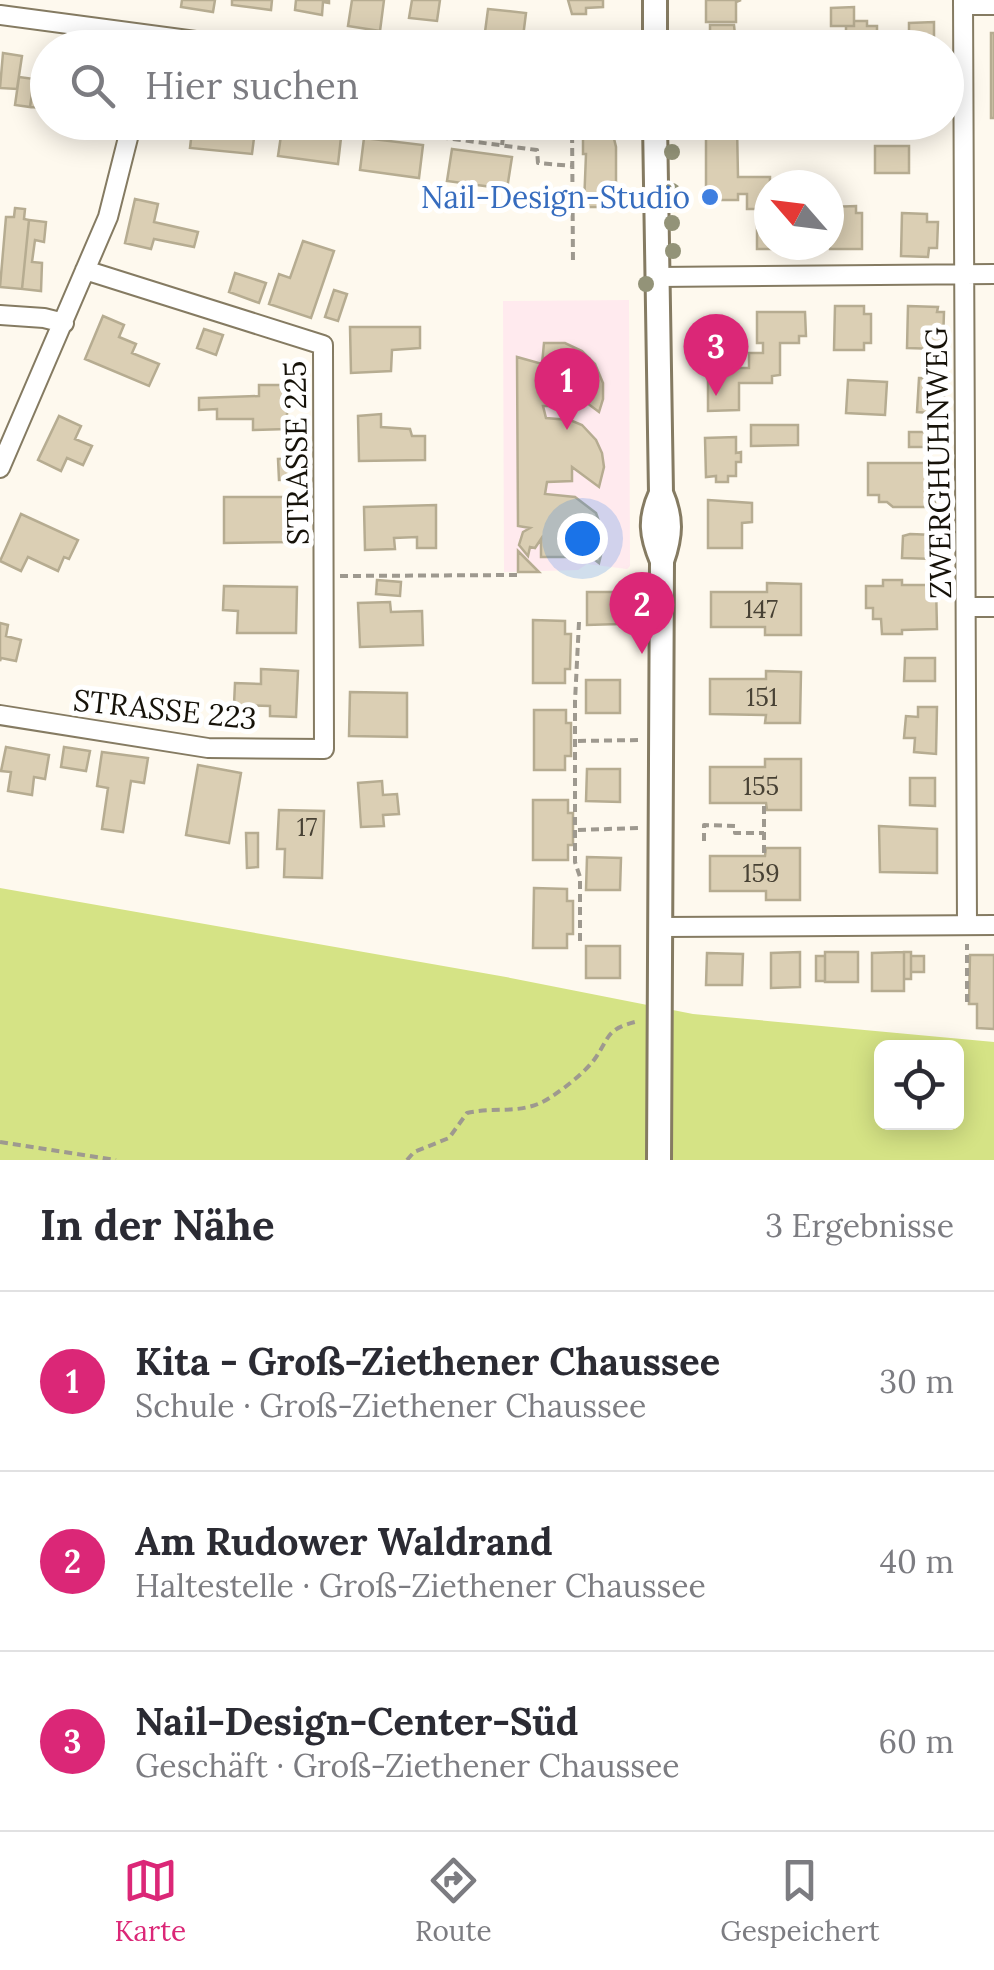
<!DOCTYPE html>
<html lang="de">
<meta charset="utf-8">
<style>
:root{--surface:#fff;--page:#f7f7f7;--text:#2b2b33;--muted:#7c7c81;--line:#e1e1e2;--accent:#db2777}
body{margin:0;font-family:Lora,serif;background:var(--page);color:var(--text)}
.controls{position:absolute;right:30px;bottom:30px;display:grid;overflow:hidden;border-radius:15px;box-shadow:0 5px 25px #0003}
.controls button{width:90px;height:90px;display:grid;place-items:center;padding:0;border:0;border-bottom:2px solid var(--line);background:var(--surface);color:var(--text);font:50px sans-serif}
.compass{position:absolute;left:754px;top:170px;width:90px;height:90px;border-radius:50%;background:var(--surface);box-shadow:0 5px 25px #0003;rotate:298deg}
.you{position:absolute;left:582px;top:538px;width:35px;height:35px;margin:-25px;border:8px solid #fff;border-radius:50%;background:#1a73e8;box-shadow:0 0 0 15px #1a73e833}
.badge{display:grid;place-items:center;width:65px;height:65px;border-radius:50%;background:var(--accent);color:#fff;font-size:32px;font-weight:700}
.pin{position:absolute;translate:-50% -82px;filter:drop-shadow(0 2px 5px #0008)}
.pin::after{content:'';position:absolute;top:52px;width:35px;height:30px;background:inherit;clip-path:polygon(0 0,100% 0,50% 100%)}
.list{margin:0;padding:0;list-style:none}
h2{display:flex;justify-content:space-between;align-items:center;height:130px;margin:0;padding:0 40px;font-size:42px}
h2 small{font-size:32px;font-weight:400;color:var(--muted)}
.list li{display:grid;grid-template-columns:65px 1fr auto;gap:30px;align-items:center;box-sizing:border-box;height:180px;padding:0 40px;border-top:2px solid var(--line)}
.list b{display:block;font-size:38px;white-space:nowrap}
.list p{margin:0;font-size:32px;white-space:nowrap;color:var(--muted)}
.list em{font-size:32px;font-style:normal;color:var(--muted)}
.icon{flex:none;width:55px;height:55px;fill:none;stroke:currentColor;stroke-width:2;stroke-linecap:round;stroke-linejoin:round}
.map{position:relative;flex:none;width:994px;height:1160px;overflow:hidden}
.search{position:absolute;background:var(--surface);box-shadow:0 5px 25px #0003;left:30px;right:30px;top:30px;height:110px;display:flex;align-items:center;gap:25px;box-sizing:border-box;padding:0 35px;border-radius:55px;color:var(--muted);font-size:38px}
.sheet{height:670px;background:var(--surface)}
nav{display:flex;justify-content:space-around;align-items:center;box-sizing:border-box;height:140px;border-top:2px solid var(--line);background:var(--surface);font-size:28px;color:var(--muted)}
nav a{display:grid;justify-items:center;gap:5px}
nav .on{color:var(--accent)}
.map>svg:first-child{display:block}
.education{fill:#ffeaee}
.green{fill:#d5e385;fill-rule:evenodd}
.building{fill:#dbcfb4;stroke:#b6ac91;stroke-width:2.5}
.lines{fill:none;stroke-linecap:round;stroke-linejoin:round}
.minor-casing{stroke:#857b62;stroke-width:22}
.tertiary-casing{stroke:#857b62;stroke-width:28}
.path{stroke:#9e998f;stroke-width:4;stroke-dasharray:8 5;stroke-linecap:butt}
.minor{stroke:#fff;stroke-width:18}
.tertiary{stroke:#fff;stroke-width:22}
.tree{fill:#939378}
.shop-dot{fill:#3f7fe0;stroke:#fff;stroke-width:4}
.labels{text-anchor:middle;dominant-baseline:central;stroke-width:10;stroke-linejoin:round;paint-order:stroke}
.number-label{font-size:25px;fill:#474134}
.shop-label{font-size:30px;fill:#366cbe;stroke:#fff;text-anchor:end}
.street-label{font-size:30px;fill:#161209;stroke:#fff}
</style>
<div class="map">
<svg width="994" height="1160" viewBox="0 0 994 1160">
<rect width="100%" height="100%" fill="#fef9ee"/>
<path class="education" d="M629,300L630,566L627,569L587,564L578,570L504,572L503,301Z"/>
<path class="green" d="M0,888L506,977L693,1014L994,1042V1160H0ZM882,1048H956V1122H882Z"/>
<path class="building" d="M182,0H215L213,12L181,7Z
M232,0H272L271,10L232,5Z
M296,0H329V3L323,2L322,15L295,10Z
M352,0H384L380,31L348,26Z
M412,0H440L437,21L409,18Z
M568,0H603V7L586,8V14H572Z
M706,0H741L736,2V22H706Z
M854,7V26H831V8Z
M488,9L526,13L523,37L485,32Z
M854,21H867V26H877V48H846V26H854Z
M934,22V46H909V23Z
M710,25H734L735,35L710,36Z
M991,33H994V118H991Z
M3,53L22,56L17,89L0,88Z
M44,76H48V109L40,108Z
M19,77L34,79L30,107L15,105Z
M34,79L44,80L40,108L30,107Z
M193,122H256L252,154L190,148Z
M283,122L342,129L338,164L278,156Z
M425,122H457L456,133L424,129Z
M610,122L616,147V197H610V207H586L584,205L586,154H583V124Z
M706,122H747V126H737L738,177H770L769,245H805V249H757V219H762V209H747V194H738V200H706Z
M364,138L423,145L419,178L360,170Z
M875,146H909V173H875Z
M452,149L512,157L507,189L447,181Z
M135,199L158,204L154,222L198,232L194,247L154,239L151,249L125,243Z
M856,206V213H862V249H830L829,207Z
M15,208L25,209L24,219L29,220L22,289L0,287L6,217H14Z
M902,213L927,214V222H938L937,248H929L928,257L901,256Z
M29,220L46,222L44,242L35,240L32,262L42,263L41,291L22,289Z
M303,241L334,251L311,318L269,304L279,274L290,278Z
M235,273L266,283L259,303L229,292Z
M334,290L347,294L338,321L325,317Z
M835,306H864V314H871V343H864V350H834Z
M908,306L938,307L937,312H944L943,343H937V349L907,348Z
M757,312H805L806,336H799V343H780V375L772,376V383H739V410L708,411V362H739V368H749V353H763V343H757Z
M103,316L124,325L119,337L136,344L132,353L159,364L149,386L85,359Z
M350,327H420V348L392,350L391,371L351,373Z
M204,329L223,335L216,355L197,348Z
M544,343H565L582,351L595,364L603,383V399L599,412L571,391V406H543L546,418L570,420L582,425L596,440L602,453L604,467L599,487L572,467V481L547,482L545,494L575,497L596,513L605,538L599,563L572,542V557H541V539L535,548L530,547L528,556L519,545L523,532L530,528L518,526L517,357L542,364Z
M919,378L945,379L943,414L917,412Z
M848,380L887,382L885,415L846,413Z
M259,385H287V429L253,430V419H217V409L199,410V398L259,396Z
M381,414V427L410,429L412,436H425V460L359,461L358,416Z
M59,416L81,426L75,439L92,446L83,465L67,458L61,471L38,460Z
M751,425H798V445L751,446Z
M909,432H935V447H909Z
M736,437V453L741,452V462H736V476H728V482H716V476L706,477L705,438Z
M304,458L305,479L279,480L278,459Z
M868,463H935V507H893L887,502H879V495H868Z
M224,497H295V542L224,543Z
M708,500L752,503V522L742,523V548H708Z
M436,505V548H417V537L394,538L395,549L365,550L364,507Z
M21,514L78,540L69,559L64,557L58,571L28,557L21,571L0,561Z
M910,534L935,535V559L902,558L903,536Z
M518,551L539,572H518Z
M377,580L401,582L400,596L376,594Z
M883,580H902V585H936L937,629L902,630V634H882L881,619H873V608H866V586H883Z
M767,583L801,584V635H765V627H711V592H767Z
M224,586L297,587L296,633H237L238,611L223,610Z
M587,592H619V624L587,625Z
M390,602L391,612L422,611L423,645L360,647L358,603Z
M533,620L565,621V634H571L570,669H565V683H533Z
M0,623L8,625L6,636L21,640L16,661L1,658L0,661Z
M905,658H935V681H904Z
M261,669L298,671L296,717L270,716V706L234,705L235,683L261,684Z
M766,671L801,672L800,723H765L766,715L710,714V679H766Z
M586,680H620V713H586Z
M350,692L407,693V737L349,736Z
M918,707H937L936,754L914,752L915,738H904L906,716L918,717Z
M534,710H566V723H571V756H565V770H534Z
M6,747L49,755L45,779L34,777L32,795L8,791L11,772L1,771Z
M64,747L90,751L86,771L61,767Z
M102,752L148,758L144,783L131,781L123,832L102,829L108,788L97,786Z
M765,759H801V810H767L766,803H710V767H765Z
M198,765L241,773L229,843L186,835Z
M587,769H620V802L586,801Z
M910,778H935V806L910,805Z
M382,781L383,795L397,794L399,814L383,815L384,826L361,827L358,783Z
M533,800H568V813H573V845H568V860H533Z
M279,810L324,811L322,878L284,877L285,849H277Z
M879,826L937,829V873L880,872Z
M246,833H258V867L247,868Z
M766,848H800V900H766V891H710V856H765Z
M587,857L621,858L620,890H586Z
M534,888L567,889V901H573V934H567V948H533Z
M586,946H620V978H586Z
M800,952V987L771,988V953Z
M825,952H858V982H825Z
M904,952V991H872V953Z
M904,952H911V979H904Z
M707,953L743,954L742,985H706Z
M970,955H994V1029L977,1028V1004H969Z
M816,956H825V981H816Z
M911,956H924V972H911Z"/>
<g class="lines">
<defs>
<path id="minor" d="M963,0L967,925
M963,5H994
M0,15L248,48
M658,277L994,274
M0,315L44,318L64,323
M0,468L108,217L132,122
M967,607H994
M0,715L208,748L324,749L323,345L85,270
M662,927L994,925"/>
<path id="tertiary" d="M655,48V0
M655,122L661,493C672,518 671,535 662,561L659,1160
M661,493C649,519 651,535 662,561"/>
</defs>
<use href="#minor" class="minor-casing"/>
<use href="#tertiary" class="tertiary-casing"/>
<path class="path" d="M324,122L537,150L538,163L573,166
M572,122L573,263
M502,145L505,122
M340,576L518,575
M579,622L575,701V862L580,877V944
M578,741L638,740
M578,830L638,828
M704,841V825L735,826V833H764
M764,853V806
M967,1002V944
M0,1142L116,1160
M407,1160L414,1152L449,1138L467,1113C497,1106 523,1116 551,1097C565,1088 584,1073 594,1060C611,1036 605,1029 639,1021"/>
<use href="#minor" class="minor"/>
<use href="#tertiary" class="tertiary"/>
</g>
<g class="tree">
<circle cx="672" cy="152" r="8"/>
<circle cx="672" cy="191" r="8"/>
<circle cx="645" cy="203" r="8"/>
<circle cx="672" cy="223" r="8"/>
<circle cx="673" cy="251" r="8"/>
<circle cx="646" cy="284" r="8"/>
</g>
<circle class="shop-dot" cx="710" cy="197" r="10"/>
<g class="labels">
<g class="number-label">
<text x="761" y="609">147</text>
<text x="762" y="697">151</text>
<text x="761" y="786">155</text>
<text x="307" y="827">17</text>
<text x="761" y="873">159</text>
</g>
<g class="shop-label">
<text x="690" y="197">Nail-Design-Studio</text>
</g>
<g class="street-label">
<text transform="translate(296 453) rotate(-91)">STRASSE 225</text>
<text transform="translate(938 463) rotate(-91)">ZWERGHUHNWEG</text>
<text transform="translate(165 709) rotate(6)">STRASSE 223</text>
</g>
</g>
</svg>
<div class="controls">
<button><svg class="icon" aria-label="locate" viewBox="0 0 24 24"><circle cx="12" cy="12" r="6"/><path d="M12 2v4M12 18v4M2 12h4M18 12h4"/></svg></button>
</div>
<svg class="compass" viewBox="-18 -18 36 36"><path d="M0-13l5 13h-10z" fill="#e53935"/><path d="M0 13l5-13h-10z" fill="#7c7c81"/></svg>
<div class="you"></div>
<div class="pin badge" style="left:567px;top:430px">1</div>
<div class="pin badge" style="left:642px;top:654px">2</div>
<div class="pin badge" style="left:716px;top:396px">3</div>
<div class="search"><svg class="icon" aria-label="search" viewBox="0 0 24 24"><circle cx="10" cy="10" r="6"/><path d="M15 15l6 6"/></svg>Hier suchen</div>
</div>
<section class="sheet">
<h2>In der Nähe<small>3 Ergebnisse</small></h2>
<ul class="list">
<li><span class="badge">1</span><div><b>Kita - Groß-Ziethener Chaussee</b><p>Schule · Groß-Ziethener Chaussee</p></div><em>30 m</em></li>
<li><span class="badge">2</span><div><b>Am Rudower Waldrand</b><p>Haltestelle · Groß-Ziethener Chaussee</p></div><em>40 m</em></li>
<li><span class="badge">3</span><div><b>Nail-Design-Center-Süd</b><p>Geschäft · Groß-Ziethener Chaussee</p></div><em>60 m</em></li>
</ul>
</section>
<nav>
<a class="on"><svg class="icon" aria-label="map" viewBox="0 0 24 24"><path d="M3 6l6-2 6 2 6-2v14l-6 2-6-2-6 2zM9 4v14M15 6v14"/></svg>Karte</a>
<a><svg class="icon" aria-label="directions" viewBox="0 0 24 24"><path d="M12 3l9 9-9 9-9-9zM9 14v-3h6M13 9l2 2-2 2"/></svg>Route</a>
<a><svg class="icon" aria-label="saved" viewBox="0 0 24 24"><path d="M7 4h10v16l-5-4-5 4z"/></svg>Gespeichert</a>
</nav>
